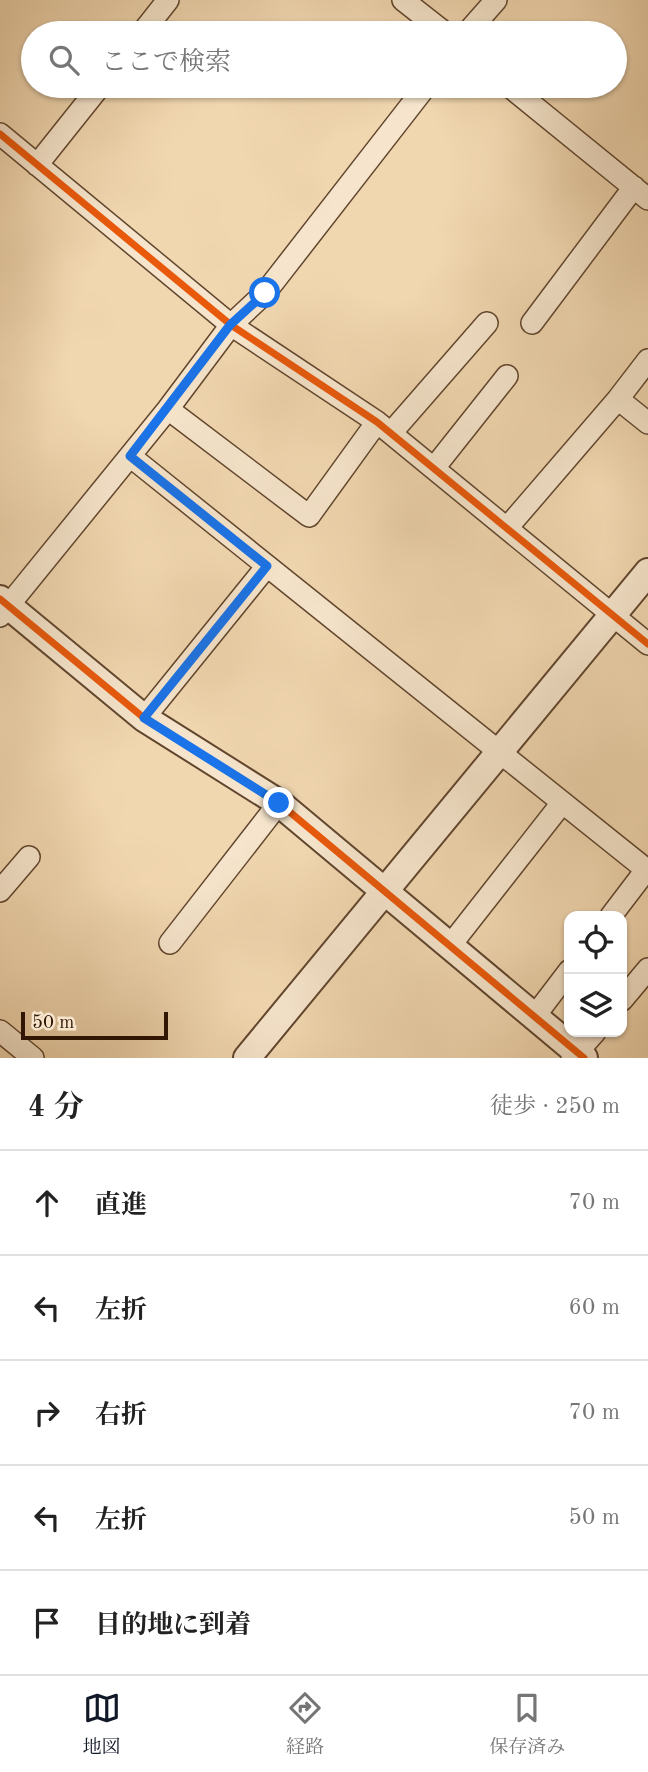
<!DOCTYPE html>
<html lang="ja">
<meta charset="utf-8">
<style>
:root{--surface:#fff;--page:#f6f6f6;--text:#222;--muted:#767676;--line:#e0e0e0;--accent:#111827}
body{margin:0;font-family:"Old Standard TT","Noto Serif JP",serif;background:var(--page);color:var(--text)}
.controls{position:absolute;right:21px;bottom:21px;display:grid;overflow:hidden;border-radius:14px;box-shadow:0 2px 5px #0004}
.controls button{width:63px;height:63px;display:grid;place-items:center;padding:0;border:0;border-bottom:2px solid var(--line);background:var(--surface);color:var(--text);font:35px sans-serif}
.scale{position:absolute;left:21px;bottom:18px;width:147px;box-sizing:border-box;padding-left:7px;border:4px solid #311603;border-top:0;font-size:19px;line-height:24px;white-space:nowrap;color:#311603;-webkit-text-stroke:5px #f6e5cc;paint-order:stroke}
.stop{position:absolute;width:21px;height:21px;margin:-16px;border:5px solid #1a73e8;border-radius:50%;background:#fff}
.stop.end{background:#1a73e8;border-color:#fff;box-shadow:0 2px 7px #0008}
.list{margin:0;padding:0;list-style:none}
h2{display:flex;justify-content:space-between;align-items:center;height:91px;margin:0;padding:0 28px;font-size:30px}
h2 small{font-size:23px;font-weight:400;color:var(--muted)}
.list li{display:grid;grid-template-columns:46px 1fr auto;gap:21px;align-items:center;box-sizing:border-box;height:105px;padding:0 28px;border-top:2px solid var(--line)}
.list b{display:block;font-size:26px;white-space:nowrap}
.list em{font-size:23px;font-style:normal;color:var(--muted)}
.icon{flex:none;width:38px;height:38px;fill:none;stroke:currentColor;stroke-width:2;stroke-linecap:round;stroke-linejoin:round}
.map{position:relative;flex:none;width:648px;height:1058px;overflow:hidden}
.search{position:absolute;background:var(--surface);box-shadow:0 2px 5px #0004;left:21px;right:21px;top:21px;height:77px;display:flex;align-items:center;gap:18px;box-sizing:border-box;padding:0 24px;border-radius:38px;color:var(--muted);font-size:26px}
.sheet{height:616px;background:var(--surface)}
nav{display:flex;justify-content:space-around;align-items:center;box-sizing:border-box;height:98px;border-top:2px solid var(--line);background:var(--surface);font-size:19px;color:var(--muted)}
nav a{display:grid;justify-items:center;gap:4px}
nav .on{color:var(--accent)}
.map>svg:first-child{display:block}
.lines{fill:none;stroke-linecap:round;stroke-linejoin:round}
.minor-casing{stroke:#61462e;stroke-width:24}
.tertiary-casing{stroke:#61462e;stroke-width:30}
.minor{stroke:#f6e5cc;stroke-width:21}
.tertiary{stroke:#f6e5cc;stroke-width:26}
.cycleway-casing{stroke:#f6e5cc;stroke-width:11}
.cycleway{stroke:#e8590c;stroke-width:7}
.route{stroke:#1a73e8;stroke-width:9}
</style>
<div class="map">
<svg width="648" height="1058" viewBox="0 0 648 1058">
<rect width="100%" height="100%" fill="#f1d7b0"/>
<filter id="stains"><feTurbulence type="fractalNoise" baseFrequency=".00286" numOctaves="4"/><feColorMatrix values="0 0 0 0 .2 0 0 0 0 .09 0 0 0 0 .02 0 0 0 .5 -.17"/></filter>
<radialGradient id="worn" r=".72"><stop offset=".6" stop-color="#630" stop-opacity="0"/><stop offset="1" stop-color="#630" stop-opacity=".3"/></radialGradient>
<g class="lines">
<defs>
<path id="minor" d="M403,0L445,33
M142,33L168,0
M467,33L496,0
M509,86L648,199
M0,134L231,325L377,422L648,644
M37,165L100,86
M532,323L634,187
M618,399L648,360
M168,409L309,516L377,422
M391,433L487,323
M130,456L648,871
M434,468L507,376
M507,528L618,399L648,423
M0,616L168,409L231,325L265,293L426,86
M144,718L267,566
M0,891L29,857
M611,916L646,870
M170,943L279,803
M449,947L562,803
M622,1000L648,969
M534,1017L569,971
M0,1031L33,1058
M572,1058L595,1032"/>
<path id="tertiary" d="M0,599L144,718L279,803L584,1058
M247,1058L648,572"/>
</defs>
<use href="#minor" class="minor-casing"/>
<use href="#tertiary" class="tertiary-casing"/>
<use href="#minor" class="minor"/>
<use href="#tertiary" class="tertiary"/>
<defs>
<path id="cycleway" d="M0,134L231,325L377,422L648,644
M0,599L144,718L279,803L584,1058"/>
</defs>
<use href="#cycleway" class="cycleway-casing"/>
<use href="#cycleway" class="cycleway"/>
</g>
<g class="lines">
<path class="route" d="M265,293L230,325L130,456L267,566L144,718L279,803"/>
</g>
<rect width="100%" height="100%" filter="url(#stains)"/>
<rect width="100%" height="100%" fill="url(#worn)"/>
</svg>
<div class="controls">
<button><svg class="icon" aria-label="locate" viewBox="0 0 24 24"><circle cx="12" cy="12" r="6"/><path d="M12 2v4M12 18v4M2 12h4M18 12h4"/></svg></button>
<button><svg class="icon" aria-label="layers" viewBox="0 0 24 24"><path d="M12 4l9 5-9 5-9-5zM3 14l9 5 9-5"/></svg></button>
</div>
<div class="scale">50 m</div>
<div class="stop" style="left:265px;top:293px"></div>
<div class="stop end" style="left:279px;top:803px"></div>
<div class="search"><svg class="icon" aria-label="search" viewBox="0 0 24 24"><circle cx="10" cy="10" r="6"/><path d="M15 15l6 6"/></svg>ここで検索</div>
</div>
<section class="sheet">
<h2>4 分<small>徒歩 · 250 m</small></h2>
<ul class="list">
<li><svg class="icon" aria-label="ahead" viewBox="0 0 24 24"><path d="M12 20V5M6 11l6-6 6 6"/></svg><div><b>直進</b></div><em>70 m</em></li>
<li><svg class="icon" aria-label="left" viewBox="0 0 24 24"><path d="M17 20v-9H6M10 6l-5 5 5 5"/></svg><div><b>左折</b></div><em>60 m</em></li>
<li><svg class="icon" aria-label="right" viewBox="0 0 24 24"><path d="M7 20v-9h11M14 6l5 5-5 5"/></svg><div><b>右折</b></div><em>70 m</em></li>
<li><svg class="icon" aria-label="left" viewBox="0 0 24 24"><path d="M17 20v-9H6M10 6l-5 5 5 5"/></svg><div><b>左折</b></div><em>50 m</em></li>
<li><svg class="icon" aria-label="arrive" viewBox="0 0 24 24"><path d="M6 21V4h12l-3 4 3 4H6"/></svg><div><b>目的地に到着</b></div></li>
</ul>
</section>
<nav>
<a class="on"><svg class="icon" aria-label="map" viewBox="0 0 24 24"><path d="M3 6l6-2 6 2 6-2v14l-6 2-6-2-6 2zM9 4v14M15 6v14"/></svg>地図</a>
<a><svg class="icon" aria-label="directions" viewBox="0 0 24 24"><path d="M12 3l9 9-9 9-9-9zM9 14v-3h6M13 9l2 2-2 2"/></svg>経路</a>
<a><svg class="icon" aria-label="saved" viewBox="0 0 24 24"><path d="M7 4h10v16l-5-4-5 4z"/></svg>保存済み</a>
</nav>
